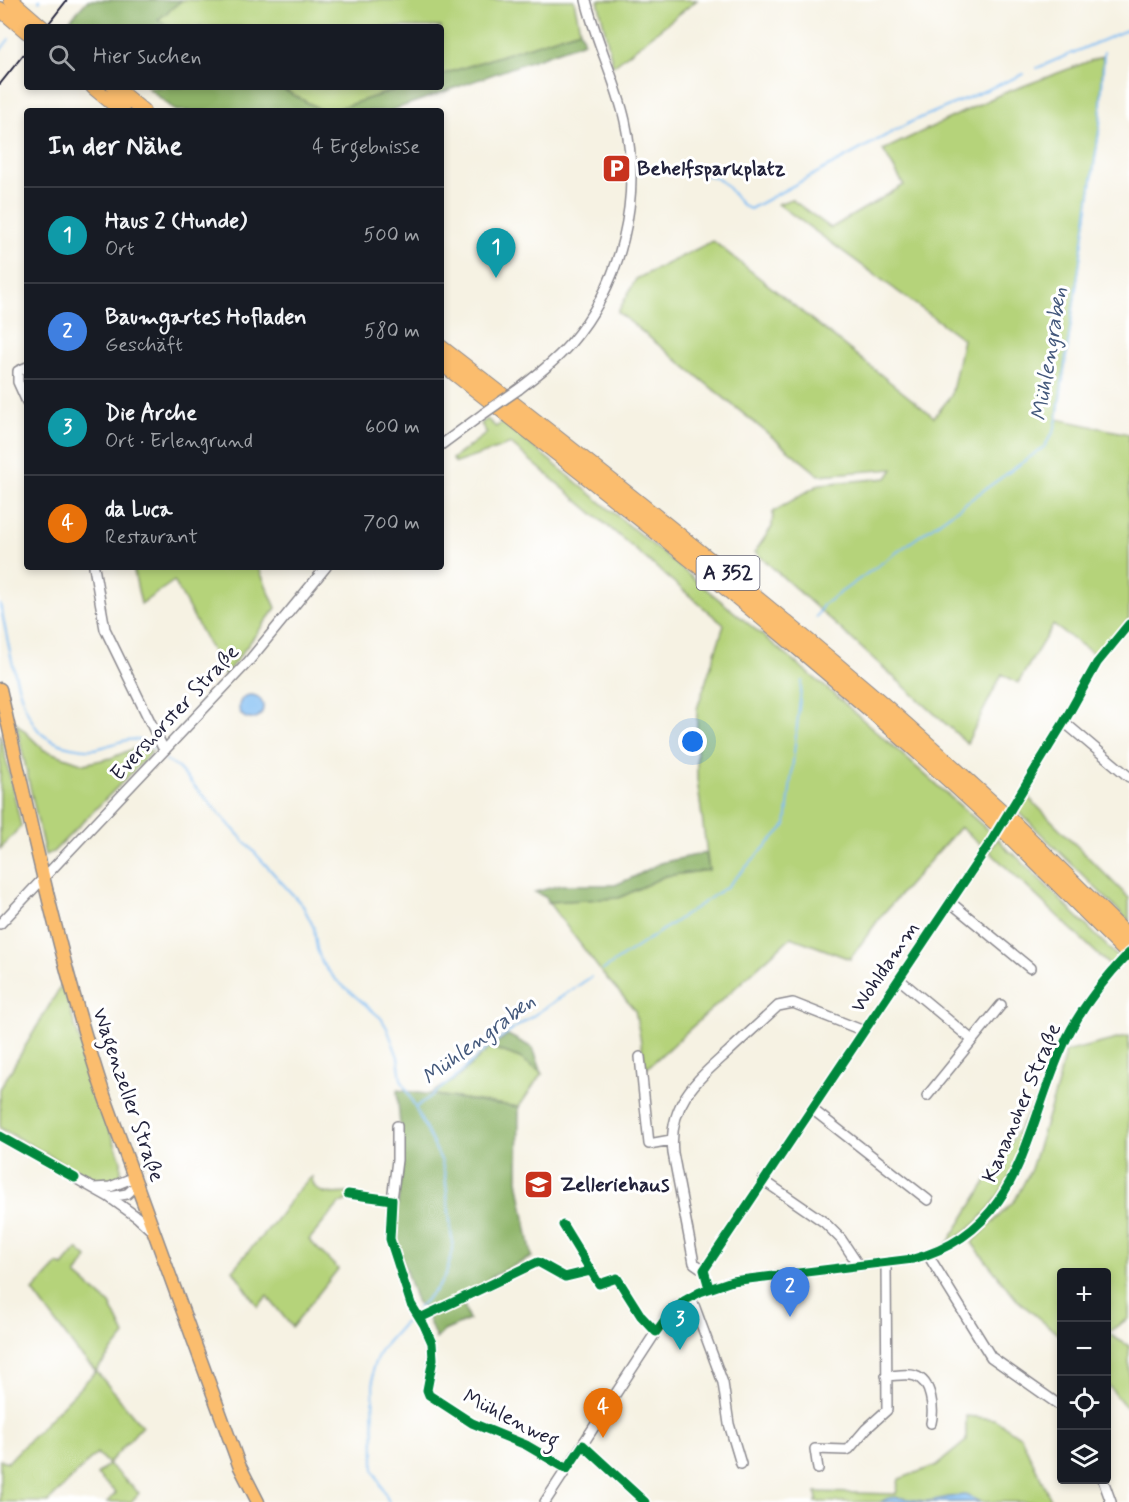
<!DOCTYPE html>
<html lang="de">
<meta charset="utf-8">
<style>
:root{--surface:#171b24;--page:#20242c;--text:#f1f3f6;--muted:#9ea1a6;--line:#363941;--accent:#0b8043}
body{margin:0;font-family:Mynerve,sans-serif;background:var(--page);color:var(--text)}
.controls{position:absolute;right:18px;bottom:18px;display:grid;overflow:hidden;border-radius:6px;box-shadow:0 3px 9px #0003}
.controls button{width:54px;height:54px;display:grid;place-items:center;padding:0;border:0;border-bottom:2px solid var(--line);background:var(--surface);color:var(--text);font:30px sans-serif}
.you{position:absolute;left:693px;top:742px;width:21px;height:21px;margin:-15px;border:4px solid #fff;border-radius:50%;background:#1a73e8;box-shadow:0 0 0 9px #1a73e833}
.badge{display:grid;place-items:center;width:39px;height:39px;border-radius:50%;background:var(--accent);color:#fff;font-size:20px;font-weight:700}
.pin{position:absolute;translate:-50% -50px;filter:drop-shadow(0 2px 3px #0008)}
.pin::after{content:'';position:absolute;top:32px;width:21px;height:18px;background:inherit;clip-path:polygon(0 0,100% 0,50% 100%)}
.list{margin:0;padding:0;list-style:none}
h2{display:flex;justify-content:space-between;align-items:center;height:78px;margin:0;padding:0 24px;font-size:26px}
h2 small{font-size:20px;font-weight:400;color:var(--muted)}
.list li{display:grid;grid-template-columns:39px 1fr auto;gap:18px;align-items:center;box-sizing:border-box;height:96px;padding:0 24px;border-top:2px solid var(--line)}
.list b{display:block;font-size:22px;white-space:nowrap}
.list p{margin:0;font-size:20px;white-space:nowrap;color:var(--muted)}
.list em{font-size:20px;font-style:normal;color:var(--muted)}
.icon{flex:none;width:33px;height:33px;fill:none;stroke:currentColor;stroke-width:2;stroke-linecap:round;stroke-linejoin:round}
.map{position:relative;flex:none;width:1129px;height:1502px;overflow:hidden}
.search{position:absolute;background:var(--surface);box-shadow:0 3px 9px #0003;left:24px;top:24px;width:420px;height:66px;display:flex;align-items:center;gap:15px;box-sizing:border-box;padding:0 21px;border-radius:6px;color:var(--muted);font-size:22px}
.panel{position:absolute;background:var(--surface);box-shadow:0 3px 9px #0003;left:24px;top:108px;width:420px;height:462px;border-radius:6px}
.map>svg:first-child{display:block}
.green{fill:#b5d37a;stroke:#6c7a5a;stroke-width:1.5}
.forest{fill:#90b56a;stroke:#596c52;stroke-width:1.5}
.water{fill:#80bdf3;stroke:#517097;stroke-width:1.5}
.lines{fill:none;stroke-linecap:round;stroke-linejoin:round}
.stream{stroke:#80bdf3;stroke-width:2}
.minor-casing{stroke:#8c8a8f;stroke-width:12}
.major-casing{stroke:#8c8a8f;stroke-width:15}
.highway-casing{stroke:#8c8a8f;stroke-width:16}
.minor{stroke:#fff;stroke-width:9}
.major{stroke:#fbbd6e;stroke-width:12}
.highway{stroke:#fbbd6e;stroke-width:14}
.rail{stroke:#22223b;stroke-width:2}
.minor-bridge-casing{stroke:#8c8a8f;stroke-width:12;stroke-linecap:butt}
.highway-bridge-casing{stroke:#8c8a8f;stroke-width:16;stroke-linecap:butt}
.minor-bridge{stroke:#fff;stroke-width:9}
.highway-bridge{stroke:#fbbd6e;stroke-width:14}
.cycleway-casing{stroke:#fff;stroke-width:13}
.cycleway{stroke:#00873e;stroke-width:9}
.labels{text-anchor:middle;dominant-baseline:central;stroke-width:6;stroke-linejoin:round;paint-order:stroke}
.shield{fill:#fff;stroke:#646476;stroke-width:1.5}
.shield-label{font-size:20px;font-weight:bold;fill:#22223b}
.poi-label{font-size:21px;font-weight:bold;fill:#22223b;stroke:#fff;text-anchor:start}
.street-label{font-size:21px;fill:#22223b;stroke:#fff}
.water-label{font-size:22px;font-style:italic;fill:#43587b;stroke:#fff}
</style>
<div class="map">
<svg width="1129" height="1502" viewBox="0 0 1129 1502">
<rect width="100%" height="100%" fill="#fff"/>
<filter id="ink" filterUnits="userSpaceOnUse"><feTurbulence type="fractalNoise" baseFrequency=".0167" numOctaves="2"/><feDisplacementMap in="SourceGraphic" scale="12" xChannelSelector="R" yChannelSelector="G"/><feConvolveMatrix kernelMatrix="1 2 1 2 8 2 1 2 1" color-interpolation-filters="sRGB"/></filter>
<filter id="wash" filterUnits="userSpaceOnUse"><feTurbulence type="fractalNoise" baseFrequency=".008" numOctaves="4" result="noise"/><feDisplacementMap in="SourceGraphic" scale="24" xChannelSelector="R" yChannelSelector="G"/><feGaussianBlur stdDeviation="1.35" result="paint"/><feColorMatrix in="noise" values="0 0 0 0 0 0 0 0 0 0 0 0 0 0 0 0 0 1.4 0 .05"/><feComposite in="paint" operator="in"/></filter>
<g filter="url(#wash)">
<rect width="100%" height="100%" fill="#f6f2e3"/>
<path class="green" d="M182,0H574L580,30L441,75V27H170L157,20Z
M598,0H697L613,66Z
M1103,56L1100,125L1057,419L1129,434V619L1097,656L1053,625L1018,683L1002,674L967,743L755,552L772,527L773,512L820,484L887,478L893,469L819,475L618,312L636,279L713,241L934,417L951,396L963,339L778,204L791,199L831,228L904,185L883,150L999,95Z
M279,87H404L330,111H323Z
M487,419L496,427L502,422L519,435L835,695L992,834L984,847L960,827L881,916L850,959L791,937L646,1069L635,1010L603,974L548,902L619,898L665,876L709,870L697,779V709L724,625L511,444L456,463L452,459L487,433L481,424Z
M133,567H258L276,608L225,675L174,581L141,604Z
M16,723L44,750L84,764L111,758L135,748L153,751L53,852L45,855Z
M0,733L21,826L0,849Z
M1024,793L1129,898V921L1015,808Z
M998,838L1008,851L1014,854L1119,958L1111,967L989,851Z
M62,984L98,1098L121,1160V1174L109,1182H96L0,1128V1089Z
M1129,1036V1318L1107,1333L1129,1346V1411L1107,1384L1106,1272H1062L1061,1337L1016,1299L972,1243L1015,1200L1031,1169L1057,1087L1065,1052Z
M491,1047L520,1058L542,1073L519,1107L430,1094L456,1079Z
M1039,1097C1024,1141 1012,1186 979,1220C970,1230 956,1238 946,1246Z
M312,1177C313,1197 333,1194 348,1193L349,1199L339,1204L309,1240L338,1269L292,1327L267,1296L258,1307L233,1270C246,1252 262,1237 276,1220C288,1205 297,1188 312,1177Z
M77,1249L87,1258L76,1275L110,1304L125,1335L96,1371L142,1426L108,1464L139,1493L131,1502H107L116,1493L97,1475L108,1464L97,1453L48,1502H0V1460L8,1462L96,1371L77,1351L33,1291L58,1264L63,1266Z
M966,1416L994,1419L1021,1437L1052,1502H815L817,1501L816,1492L896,1494L899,1479L937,1465L966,1441Z"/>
<path class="forest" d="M88,0H182L158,20L170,27H74L68,22Z
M580,30L584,42L390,111H330L404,87H441V75Z
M147,87H279L323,111H176Z
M706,853L709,870L665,876L619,898L548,902L547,898L535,892L561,885H615L634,877L660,863Z
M508,1035L533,1048L542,1073L520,1058L491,1047Z
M397,1090L519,1107L518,1180L532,1257L491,1277L463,1302L469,1320L444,1331L436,1339L425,1311L416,1301L394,1235L403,1161Z"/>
<path class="water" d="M239 707a12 12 0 1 1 24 0a12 12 0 1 1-24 0Z
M965,1495L981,1502H881C893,1492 913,1502 927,1501C940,1499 952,1496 965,1495Z"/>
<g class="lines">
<path class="stream" d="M39,1L40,0
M0,51L9,39
M1037,68L1129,29
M674,173C690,174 709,172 722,182C733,190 738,206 750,209L911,122L1024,74
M0,604C8,638 17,706 39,731C46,739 60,745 71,747C83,749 91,751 103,747C123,741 135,733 154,748
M816,617L823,605L1044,447L1054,431L1057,419L1100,125L1104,52
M166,760L178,768L303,906L314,928L317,949L322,963L335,979L381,1018L387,1028L398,1057L401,1079L441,1160L445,1175L453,1250L446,1274L439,1286L418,1308
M603,970L728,886L786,825L802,681
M415,1108L455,1078L491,1044L591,977
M389,1502L374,1470L373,1367L381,1349L414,1312"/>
</g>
</g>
<g filter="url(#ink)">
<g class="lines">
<defs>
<path id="minor" d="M27,367L18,371V382L27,402
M519,389C537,375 555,361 570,344C622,283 642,199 625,121C616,80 596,42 586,0
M441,445L483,414
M94,567L105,629L162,746L165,750
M1064,722L1129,777
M950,902L1030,968
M0,924L248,662L326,567
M899,979L971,1039
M640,1057L649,1144L671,1140
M927,1096L1001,1005
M812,1109L928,1200
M397,1126V1160L392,1200L390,1239L411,1304L424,1325L432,1343L433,1359L427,1390L429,1395L472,1423L526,1445L567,1469
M0,1136L109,1197L137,1217L152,1231
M763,1180L824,1222L841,1239L859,1266
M94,1188L110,1187L135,1177
M109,1197L127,1194L138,1184
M928,1255L991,1357L1062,1407
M704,1270L990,843L1064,722L1097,663
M704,1270L694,1263L673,1153C668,1106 694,1082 727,1053C744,1037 761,1022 778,1006L793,1003L864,1031
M617,1278L641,1316L656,1332
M691,1297L723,1383L729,1424L741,1464
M886,1376C895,1376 907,1373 915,1376C932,1381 934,1410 931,1423
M583,1445L645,1502
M818,1469L815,1449L846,1450L849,1449L866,1429L887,1410L886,1262
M1103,1480L1111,1502
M545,1502L656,1332L666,1318L684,1301L700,1292L732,1281L913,1259C1021,1231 1024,1132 1063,1046C1078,1012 1103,980 1129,953"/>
<path id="major" d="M0,689C31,825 60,962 104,1095L239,1465L258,1502"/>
<path id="highway" d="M11,0L42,27
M0,9L27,32
M93,87L122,111
M114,87L143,111
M441,347C583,457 724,568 861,685C910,726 956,770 1003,812
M441,363C631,511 821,659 996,824
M1011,820L1129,937
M1004,831L1124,950"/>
</defs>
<use href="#minor" class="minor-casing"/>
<use href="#major" class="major-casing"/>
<use href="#highway" class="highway-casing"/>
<use href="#minor" class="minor"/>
<use href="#major" class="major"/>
<use href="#highway" class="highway"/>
<path class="rail" d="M46,27L67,0
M0,84L27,50"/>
<defs>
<path id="minor-bridge" d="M483,414L519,389"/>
<path id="highway-bridge" d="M1003,812L1011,820
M996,824L1004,831
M1124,950L1129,956"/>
</defs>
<use href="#minor-bridge" class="minor-bridge-casing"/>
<use href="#highway-bridge" class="highway-bridge-casing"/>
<use href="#minor-bridge" class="minor-bridge"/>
<use href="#highway-bridge" class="highway-bridge"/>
<defs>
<path id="cycleway" d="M0,1136L75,1178
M348,1194L392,1200L390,1239L411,1304L424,1325L432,1343L433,1359L427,1390L429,1395L472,1423L526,1445L567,1469L583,1445L645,1502
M563,1225L599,1284L617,1278L641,1316L656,1332L666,1318L684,1301L700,1292L732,1281L913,1259C1021,1231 1024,1132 1063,1046C1078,1012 1103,980 1129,953
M709,1288L704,1270L990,843L1064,722L1097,663L1129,624
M420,1318L538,1262L565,1277L590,1271"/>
</defs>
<use href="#cycleway" class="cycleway-casing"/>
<use href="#cycleway" class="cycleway"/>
</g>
</g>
<defs>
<symbol id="parking-square" viewBox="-11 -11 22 22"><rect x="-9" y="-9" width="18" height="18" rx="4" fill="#c8321e" stroke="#fff"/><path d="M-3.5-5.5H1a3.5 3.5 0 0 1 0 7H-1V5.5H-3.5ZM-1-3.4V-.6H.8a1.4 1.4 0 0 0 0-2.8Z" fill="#fff"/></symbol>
<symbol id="school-square" viewBox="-11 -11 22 22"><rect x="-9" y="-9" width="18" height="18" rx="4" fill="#c8321e" stroke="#fff"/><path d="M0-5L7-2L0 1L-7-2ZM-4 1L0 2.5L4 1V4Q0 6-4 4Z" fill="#fff"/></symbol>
</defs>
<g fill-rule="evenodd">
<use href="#parking-square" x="600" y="152" width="33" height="33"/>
<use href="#school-square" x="522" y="1168" width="33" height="33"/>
</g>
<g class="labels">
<rect class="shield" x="696.5" y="556" width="63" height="34" rx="4.5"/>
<g class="shield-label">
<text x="728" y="573">A 352</text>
</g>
<g class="poi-label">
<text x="637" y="169">Behelfsparkplatz</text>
<text x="560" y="1185">Zelleriehaus</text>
</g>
<g class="street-label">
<text transform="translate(175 713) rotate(-47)">Evershorster Straße</text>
<text transform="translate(885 967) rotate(-56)">Wohldamm</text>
<text transform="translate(128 1095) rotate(71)">Wagenzeller Straße</text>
<text transform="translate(1022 1103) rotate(-67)">Kananoher Straße</text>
<text transform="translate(511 1419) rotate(27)">Mühlenweg</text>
</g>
<g class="water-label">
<text transform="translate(1050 354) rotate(-81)">Mühlengraben</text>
<text transform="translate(479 1040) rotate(-37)">Mühlengraben</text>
</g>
</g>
</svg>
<div class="controls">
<button>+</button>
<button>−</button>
<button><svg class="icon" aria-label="locate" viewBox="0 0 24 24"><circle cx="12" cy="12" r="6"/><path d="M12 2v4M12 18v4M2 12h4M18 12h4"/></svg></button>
<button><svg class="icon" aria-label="layers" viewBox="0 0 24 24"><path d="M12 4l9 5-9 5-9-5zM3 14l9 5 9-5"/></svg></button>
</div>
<div class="you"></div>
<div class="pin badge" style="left:496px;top:278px;background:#0f9aa8">1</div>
<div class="pin badge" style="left:790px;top:1317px;background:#3f7fe0">2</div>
<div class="pin badge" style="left:680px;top:1350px;background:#0f9aa8">3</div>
<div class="pin badge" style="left:603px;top:1438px;background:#e8710a">4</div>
<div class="search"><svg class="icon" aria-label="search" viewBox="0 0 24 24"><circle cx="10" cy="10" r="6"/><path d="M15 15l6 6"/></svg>Hier suchen</div>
<section class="panel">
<h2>In der Nähe<small>4 Ergebnisse</small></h2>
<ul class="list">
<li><span class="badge" style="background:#0f9aa8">1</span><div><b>Haus 2 (Hunde)</b><p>Ort</p></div><em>500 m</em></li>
<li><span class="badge" style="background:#3f7fe0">2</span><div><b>Baumgartes Hofladen</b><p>Geschäft</p></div><em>580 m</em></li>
<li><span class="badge" style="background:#0f9aa8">3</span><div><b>Die Arche</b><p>Ort · Erlengrund</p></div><em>600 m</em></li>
<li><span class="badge" style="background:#e8710a">4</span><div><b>da Luca</b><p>Restaurant</p></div><em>700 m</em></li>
</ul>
</section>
</div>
